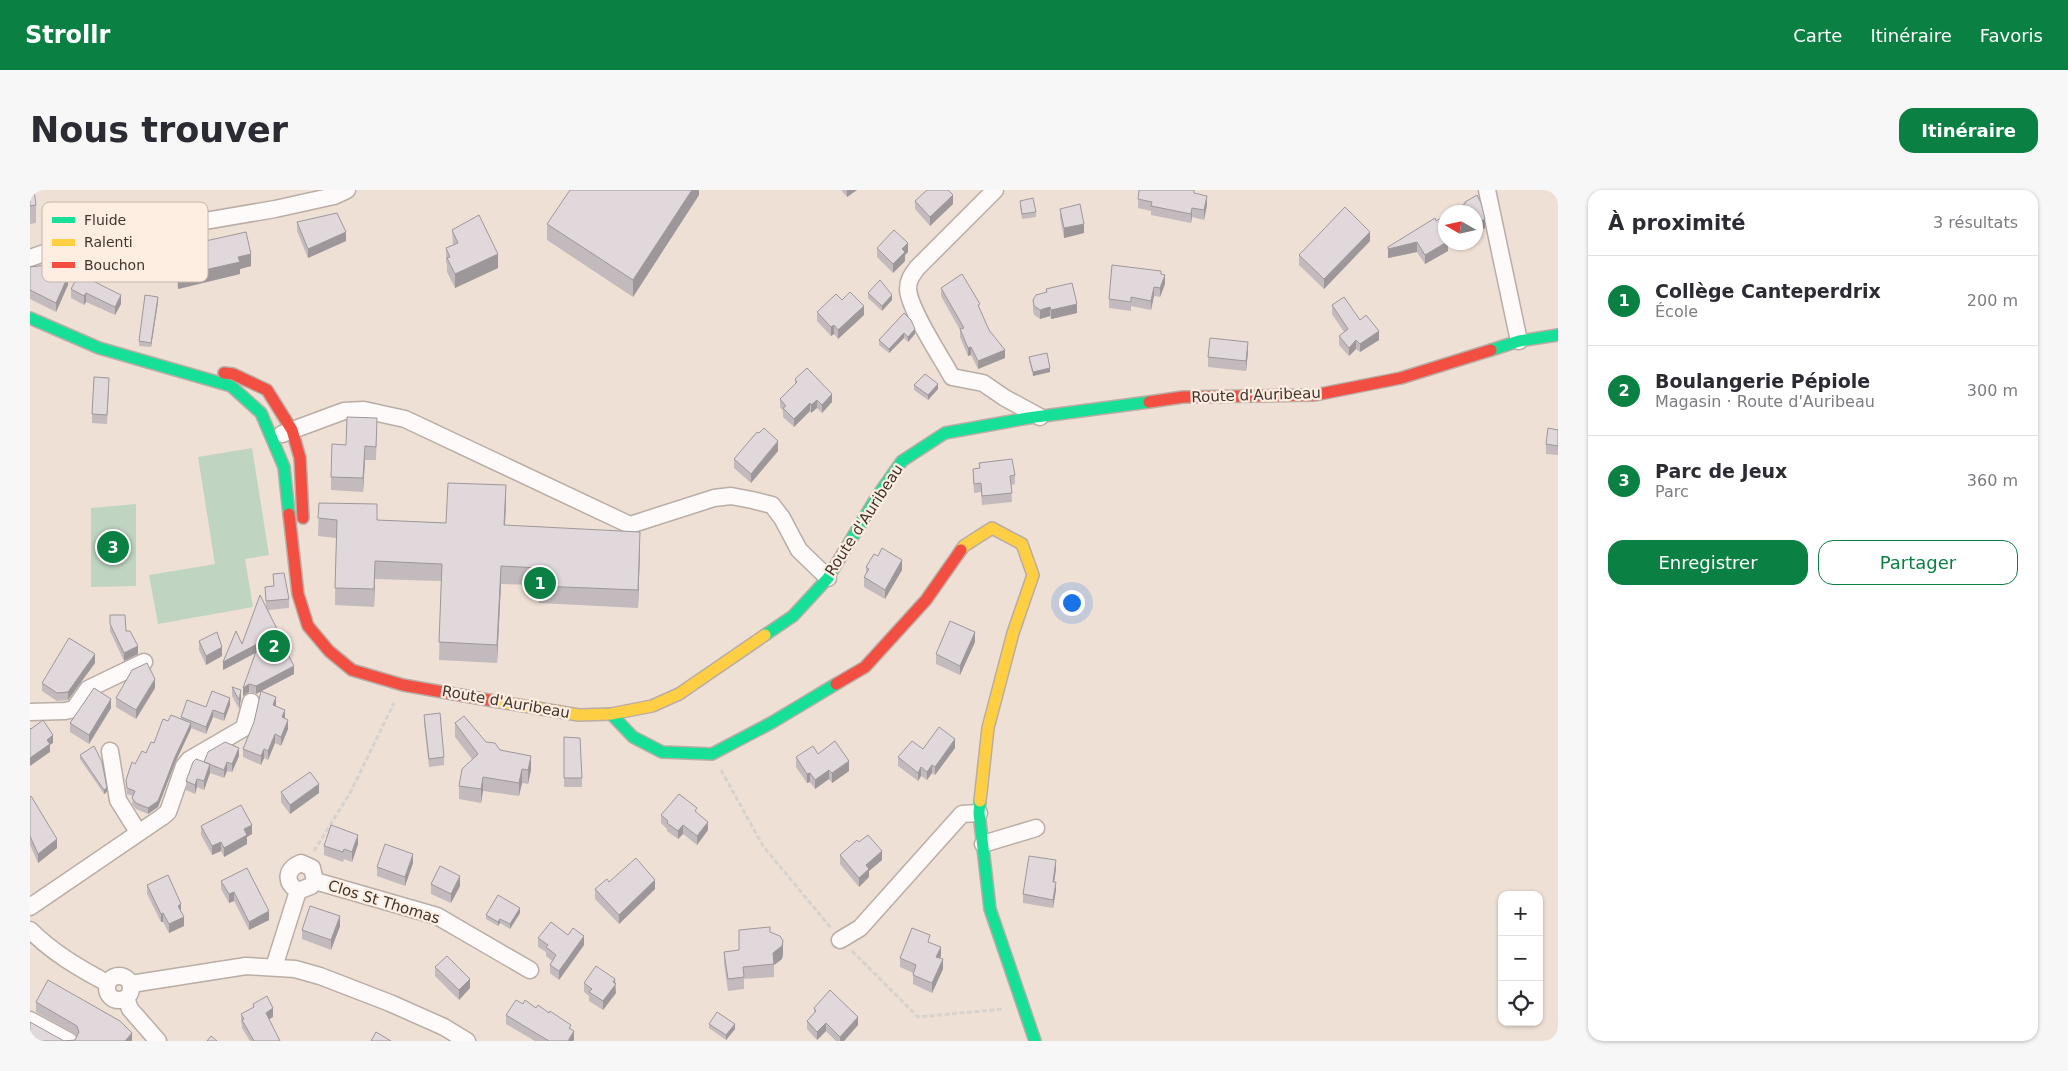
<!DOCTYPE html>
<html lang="fr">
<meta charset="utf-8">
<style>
:root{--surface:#fff;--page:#f7f7f7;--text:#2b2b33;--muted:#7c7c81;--line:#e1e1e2;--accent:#0b8043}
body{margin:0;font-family:"DejaVu Sans",sans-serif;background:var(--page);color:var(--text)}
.controls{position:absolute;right:15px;bottom:15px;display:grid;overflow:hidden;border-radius:10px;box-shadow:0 1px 4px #0004}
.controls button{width:45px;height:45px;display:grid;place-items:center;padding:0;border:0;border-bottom:1px solid var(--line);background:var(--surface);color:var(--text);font:25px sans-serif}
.compass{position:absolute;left:1408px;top:15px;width:45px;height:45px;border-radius:50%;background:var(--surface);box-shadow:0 1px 4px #0004;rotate:279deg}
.you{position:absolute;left:1041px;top:412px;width:18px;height:18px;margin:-12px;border:4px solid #fff;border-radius:50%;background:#1a73e8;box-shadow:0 0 0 8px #1a73e833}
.badge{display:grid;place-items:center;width:32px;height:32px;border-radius:50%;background:var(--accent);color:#fff;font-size:16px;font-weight:700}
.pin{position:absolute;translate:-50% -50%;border:2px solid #fff;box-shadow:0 1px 5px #0006}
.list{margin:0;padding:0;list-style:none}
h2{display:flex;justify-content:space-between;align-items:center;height:65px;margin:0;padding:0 20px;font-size:21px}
h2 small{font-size:16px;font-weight:400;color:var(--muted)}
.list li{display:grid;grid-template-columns:32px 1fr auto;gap:15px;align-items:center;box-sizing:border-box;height:90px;padding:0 20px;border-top:1px solid var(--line)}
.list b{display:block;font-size:19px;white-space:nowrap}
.list p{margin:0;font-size:16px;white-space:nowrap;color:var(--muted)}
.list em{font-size:16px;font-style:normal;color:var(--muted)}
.actions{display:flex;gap:10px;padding:15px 20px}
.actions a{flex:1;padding:11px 0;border:1px solid var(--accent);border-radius:15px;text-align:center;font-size:18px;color:var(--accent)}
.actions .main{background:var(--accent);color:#fff}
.icon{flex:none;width:28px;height:28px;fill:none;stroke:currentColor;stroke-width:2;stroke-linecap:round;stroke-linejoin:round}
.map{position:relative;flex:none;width:1528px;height:851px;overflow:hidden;border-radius:15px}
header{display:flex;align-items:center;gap:30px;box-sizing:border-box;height:70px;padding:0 25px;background:var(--accent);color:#fff}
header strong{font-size:24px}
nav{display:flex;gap:28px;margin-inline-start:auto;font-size:18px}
.intro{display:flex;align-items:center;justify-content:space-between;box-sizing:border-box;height:120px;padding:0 30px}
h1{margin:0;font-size:35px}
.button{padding:12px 22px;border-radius:15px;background:var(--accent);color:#fff;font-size:18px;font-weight:700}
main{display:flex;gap:30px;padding:0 30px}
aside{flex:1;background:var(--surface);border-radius:15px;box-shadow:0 1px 4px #0004}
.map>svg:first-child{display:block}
.green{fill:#bfd4c1}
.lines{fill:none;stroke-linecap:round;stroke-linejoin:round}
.street-casing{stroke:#b9ada5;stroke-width:19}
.fast-casing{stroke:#b9ada5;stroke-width:14}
.slow-casing{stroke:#b9ada5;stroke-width:14}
.jam-casing{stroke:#b9ada5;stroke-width:14}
.path{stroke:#d6d2ce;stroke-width:3;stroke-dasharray:5 2.5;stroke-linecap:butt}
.street{stroke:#fdfaf9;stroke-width:16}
.fast{stroke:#16e098;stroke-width:11}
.slow{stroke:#ffcf43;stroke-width:11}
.jam{stroke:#f24e42;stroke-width:11}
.wall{fill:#c2babd}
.shaded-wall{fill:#9e979a}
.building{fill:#e1d8dc;stroke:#9e979a}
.labels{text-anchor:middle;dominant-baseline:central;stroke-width:4.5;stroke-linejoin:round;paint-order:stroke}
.street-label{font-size:15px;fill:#40352d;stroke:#feede1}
.key{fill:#feede1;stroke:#c5b6ab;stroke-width:1}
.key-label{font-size:14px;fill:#40352d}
</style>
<header>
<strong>Strollr</strong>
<nav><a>Carte</a><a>Itinéraire</a><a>Favoris</a></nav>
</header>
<div class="intro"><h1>Nous trouver</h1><a class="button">Itinéraire</a></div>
<main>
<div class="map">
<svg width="1528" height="851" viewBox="0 0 1528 851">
<rect width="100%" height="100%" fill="#efe0d5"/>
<path class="green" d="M222,258L239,365L215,369L223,417L128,434L119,385L185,374L168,267Z
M106,314V396L61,397V318Z"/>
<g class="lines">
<defs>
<path id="street" d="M965,0L887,78C882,85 878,90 878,99C879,119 911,167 922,187L953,193L975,208L1010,227
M1457,0L1489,151
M0,68L40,54L245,19L304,6L317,0
M252,244L314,221L334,220L375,229L600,335L684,308L701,306L722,310L742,315L752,328L769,360L798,388
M0,522L35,521L44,519L58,499L114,472
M80,561L88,610L108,642
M953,654L1006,638
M271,673L282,678L285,691L281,696L268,701C254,692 256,679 271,673Z
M285,691L407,726L500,780
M0,717L132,627L138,622L154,576L159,570L214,538L221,512
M0,740C23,763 49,778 77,793
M810,750L830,738L932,624L949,623
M244,777L268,701
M77 798a12 12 0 1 1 24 0a12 12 0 1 1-24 0Z
M101,794L216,776L265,779L290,786L360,813L414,837L437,851
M96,808L100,819L128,851
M0,830L39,851"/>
<path id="fast" d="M0,128L69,158L201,196L231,223L254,277L259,324
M1461,160L1489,151L1528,145
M735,445L763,426L798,388L846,308L872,271L915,243L998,228L1119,212
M581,524L603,547L632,562L682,564L741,533L806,494
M950,611L949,623L960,719L1005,851"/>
<path id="slow" d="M931,360L934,356L962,338L992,354L1003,385L983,443L958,538L950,611
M464,511L549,525L581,524L622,516L649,504L735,445"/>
<path id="jam" d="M194,183L203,184L237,200L262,240L270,268L273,328
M1119,212L1153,207L1285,205L1371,188L1461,160
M259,324L268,404L278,436L299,461L322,480L373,495L464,511
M806,494L835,477L896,410L931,360"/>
</defs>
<use href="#street" class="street-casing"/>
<use href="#fast" class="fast-casing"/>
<use href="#slow" class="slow-casing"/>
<use href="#jam" class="jam-casing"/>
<path class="path" d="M691,580L733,656L801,738
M284,661L320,603L364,513
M822,761L888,827L973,819"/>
<use href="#street" class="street"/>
<use href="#fast" class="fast"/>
<use href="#slow" class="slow"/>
<use href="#jam" class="jam"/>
</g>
<path class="wall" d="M0,0L6,15V33L0,34Z
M662,0H669V5L603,107L517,50V34Z
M811,0H827L817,7Z
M1164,3L1177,15L1174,30L1162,27L1161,33L1121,25V21L1108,18V9Z
M885,11L923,14L900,36L885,19Z
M990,11L1006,22V27L992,29L990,16Z
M1030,19L1054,43L1034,48L1030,28Z
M1405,28L1416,52H1421L1418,54V61L1395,74L1387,62L1358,68V57Z
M267,32L316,51L278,68L267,41Z
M422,40L468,78L425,98L417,82V75L416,72V58L423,55Z
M1340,51L1294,99L1269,75V65Z
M171,52L221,76L210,79V84L148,99L146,80L135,81L134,69V57Z
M847,58L878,62L875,65V71L863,83L847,67Z
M0,77L38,95L26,122L0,109Z
M49,84L91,114L85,125L56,112L54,115L41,108V99Z
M1131,84L1135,94L1130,107L1124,106L1121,120L1101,116V121L1079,118V109Z
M911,98L950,119L959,140L975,168L948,179L941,165L938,166L930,147V140L911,106Z
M1016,99L1047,123L1021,129L1020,126L1010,129L1004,125L1003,120V110L1016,102Z
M838,103L862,110L852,121L838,108Z
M812,110L834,125L808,149L804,144L801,146L787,131V122Z
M128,112L121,157L109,156V151Z
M1302,115L1330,130L1349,150L1330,162L1326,159L1319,166L1309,155V146L1314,142L1302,124Z
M874,123L885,144L878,152L874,148L859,163L849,155V150Z
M1218,162L1216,181L1178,177V167Z
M999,167L1020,182L1003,186L999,171Z
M765,189L802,212L792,223L787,218L781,223L780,221L764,237L753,227V221L750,217V209L765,194Z
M884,195L908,199L898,210L884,200Z
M79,197L77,234L62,233V224Z
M1528,240V265L1516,264V254Z
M347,242L346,270H335L333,302L301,300V287L316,255Z
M748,261L721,293L704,278V269Z
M949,273L985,285V294L981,295L982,312L952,315L951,302L944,303L943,288V279L949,278Z
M289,313L347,330L416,333L476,313L475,335L610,359L608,418L509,413V395L471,394L467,473L409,470L411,391L345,389L344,417L305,415L306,348L288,346Z
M836,377L872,380L855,409L834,397V387L836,383Z
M244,396L259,409V418L238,420L264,484L231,501L246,516L255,529L258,539L251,556L245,553L238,570L234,568L231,575L213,567V559L224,532L231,501L226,504L219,502L213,506L226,463L193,480L212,454L236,416L235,397Z
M80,425L96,441L108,464L94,471L80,441Z
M169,451L192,466L176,475L169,460Z
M945,452L930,485L906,474V464Z
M65,473L38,510L27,511L12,501V493Z
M202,497L211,509L209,519L202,506Z
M125,498L106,529L86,517V508Z
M200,515L194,531L183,527L176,544L161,538L145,573L128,617L118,624L106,619L102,614L103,606L97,604L96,590L105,574L124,553L138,531L151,529V527L176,517Z
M81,518L59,554L40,542V533Z
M394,525L414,567V575L399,577L394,533Z
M425,533L501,580L498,594L492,593L489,606L453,601L451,613L429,609V596L442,569L425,547Z
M534,547L552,588V597H534Z
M925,558L905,585L902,583L897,590L891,586L888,591L868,576V567Z
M788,564L819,581L802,593L799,589L785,599L780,592L777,593L766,577V567Z
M50,565L77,602L74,604L50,569Z
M209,566L202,582L197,581L194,588L180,583L174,600L167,597L165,604L156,600V591L174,572Z
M251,602L289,603L260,624L251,612Z
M0,607L27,658L8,673L0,655Z
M667,623L678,640L667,655L653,644L648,649L637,641V639L631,633V625Z
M171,636L222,644L217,647V654L194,667L191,661L182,665L171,645Z
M328,654L322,672L314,669L313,672L294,665V656Z
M810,665L852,670L839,681V687L829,697L810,674Z
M383,673L375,696L347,686V677Z
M1026,679L1024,692L1026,700L1023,718L993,713V704Z
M191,691L239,730L219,740L204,711L199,713L191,699Z
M579,692L625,699L589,734L565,709V699Z
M401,694L430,696L421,713L401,704Z
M117,695L151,723L154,736L139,743L133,732H131L117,704Z
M490,723L480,739L470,733L468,736L456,729V725Z
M310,736L301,760L272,749V740Z
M740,742L753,764L752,769L744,775V787L714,789V799L698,801L694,774V762L709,760Z
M538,745L554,755L529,790L520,783V775L522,771L516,766V762L508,757V748Z
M900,752L911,766L910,768L913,779L902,803L883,794V783L870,777V768Z
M405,777L440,798L429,810L405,786Z
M554,793L586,803L573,820L559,811V806L554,802Z
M6,812L102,851H34L45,850L47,845L6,822Z
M223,814L243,827L239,829L250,851H220L212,838V835L211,832V824L223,818Z
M493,814L506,818L541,839L544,850L543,851H505L476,834V825Z
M784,818L828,835L814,851H806L796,841L787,850L777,839V831L784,823Z
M679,834L705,839L696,850L679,838Z"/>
<path class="shaded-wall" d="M662,0H669V5L603,107V90Z
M817,0H827L817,7Z
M923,5V14L900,36V27Z
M1177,6V15L1174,30V20Z
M1162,18V27L1161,33V24Z
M1455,29V38L1446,43V34Z
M1054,34V43L1034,48V38Z
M316,42V51L278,68V59Z
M1340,42V51L1294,99V89Z
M1387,52V62L1358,68V59Z
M1416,52H1421L1418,54V61L1395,74V65Z
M878,53V62L875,65V71L863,83V74L872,59Z
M221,64V76L210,79V84L148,99V86L208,67Z
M468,64V78L425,98V84Z
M1135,85V94L1130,107V98Z
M38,86V95L26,122V113Z
M1124,97V106L1121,120V111Z
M56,103V112L54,115V106Z
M91,105V114L85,125V117Z
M862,105V110L852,121V116Z
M128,107V112L121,157V153Z
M1047,114V123L1021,129V120Z
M834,116V125L808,149V140Z
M1020,117V126L1010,129V120Z
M804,135V144L801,146V137Z
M885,139V144L878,152V147Z
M1349,141V150L1330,162V154Z
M874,143V148L859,163V159Z
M1326,150V159L1319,166V158Z
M1218,152V162L1216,181V171Z
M941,157V165L938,166V158Z
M975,160V168L948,179V171Z
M1020,178V182L1003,186V182Z
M908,194V199L898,210V205Z
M802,204V212L792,223V215Z
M787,210V218L781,223V215Z
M780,213V221L764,237V229Z
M748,251V261L721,293V284Z
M335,256V270L333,302V288Z
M476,295V313L474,353V335Z
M610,342V359L608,418V400Z
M872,370V380L855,409V400Z
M345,371V389L344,417V399Z
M471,376V394L467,473V455Z
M945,442V452L930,485V476Z
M229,453V461L193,480V472Z
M108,456V464L94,471V463Z
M192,457V466L176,475V466Z
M65,464V473L38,510V502Z
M264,476V484L226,504V496Z
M125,489V498L106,529V520Z
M219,494V502L213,506V498Z
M211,500V509L209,519V510Z
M246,507V516L243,524V515Z
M200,508V515L194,531V524Z
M81,509V518L59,554V545Z
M183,520V527L176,544V537Z
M255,520V529L252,527Z
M258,530V539L251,556V547Z
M161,533V539L145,573L128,617L118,624V618Z
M245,544V553L238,570V561Z
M23,545V553L20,555V562L0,576V568L17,550Z
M925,549V558L905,585V577Z
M209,558V566L202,582V574Z
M234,559V568L231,575V566Z
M501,566V580L498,594V580Z
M819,571V581L802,593V583Z
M197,572V581L194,588V580Z
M180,574V583L174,600V591Z
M902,575V583L897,590V582Z
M891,577V586L888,591V583Z
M492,579V593L489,606V593Z
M799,580V589L785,599V590Z
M780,583V592L777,593V584Z
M453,587V601L451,613V599Z
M167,589V597L165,604V595Z
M289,594V603L260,624V615Z
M77,598V602L74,604V600Z
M678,632V640L667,655V646Z
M222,635V644L217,647V654L194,667V658L214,639Z
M653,635V644L648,649V641Z
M328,645V654L322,672V662Z
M27,649V658L8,673V664Z
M191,652V661L182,665V656Z
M852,661V670L839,681V687L829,697V688L836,675Z
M383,664V673L375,696V687Z
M1026,670V679L1023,700V692Z
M430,686V696L421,713V704Z
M625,690V699L589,734V725Z
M1026,692V700L1023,718V710Z
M204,702V711L199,713V704Z
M151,714V723L148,716Z
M490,718V723L480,739V734Z
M239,721V730L219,740V732Z
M133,723V732H131V724Z
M310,726V736L301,760V750Z
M154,727V736L139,743V734Z
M470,729V733L468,736V732Z
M554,746V755L529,790V781Z
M753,751V764L752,769L744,775L743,763Z
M911,757V766L906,776V767Z
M913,769V779L902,803V793Z
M440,789V798L429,810V800Z
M585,789L586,803L573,820V811L583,792Z
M243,818V827L236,831V823Z
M828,827V835L814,851H810V847Z
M796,833V841L787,850V842Z
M705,834V839L696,850V845Z
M544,841V850L543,851H538Z
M102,843V851H95Z"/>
<path class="building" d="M0,0H4L6,15L0,16Z
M540,0H662L603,90L517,34Z
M897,0H918L923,5L900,27L885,11Z
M1109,0H1164V3L1177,6L1174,20L1162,18L1161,24L1121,16L1122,12L1108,9Z
M1447,5L1451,13L1455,29L1446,34V22H1420L1435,14V12Z
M1003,8L1006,22L992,24L990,11Z
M1050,14L1054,34L1034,38L1030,19Z
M1315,17L1340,42L1294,89L1269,65Z
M307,23L316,42L278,59L267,32Z
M449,25L468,64L425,84L417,68L420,67L416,58L428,53L422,40Z
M1416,25V52H1417L1395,65L1387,52L1358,59V57L1405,28L1406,31Z
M864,40L878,53L872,59L875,62L863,74L847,58Z
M216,42L221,64L208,67L210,72L148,86L146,68L135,69L134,57L145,50L170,46L171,52Z
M17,75L38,86L26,113L0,100V77Z
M1082,75L1131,81V84L1135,85L1130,98L1124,97L1121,111L1101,107V112L1079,109Z
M49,84L91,105L85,117L56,103L54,106L41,99Z
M932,84L950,114L948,115L959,140L975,160L948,171L941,157L938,158L930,139L934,138L911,98Z
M850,90L862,105L852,116L838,103Z
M1042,93L1047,114L1021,120L1020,117L1010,120L1004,116L1003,110L1006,105L1017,102L1016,99Z
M820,102L834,116L808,140L804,135L801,137L787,122L806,104L812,110Z
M115,105L128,107L121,153L109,151Z
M1314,107L1330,130L1336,125L1349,141L1330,154L1326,150L1319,158L1309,146L1318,139L1302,115Z
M874,123L881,130L885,139L878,147L874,143L859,159L849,150Z
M1180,148L1218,152L1216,171L1178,167Z
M1017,163L1020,178L1003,182L999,167Z
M777,178L802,204L792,215L787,210L781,215L780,213L764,229L753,218L756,216L750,209L767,192L765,189Z
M895,184L908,194L898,205L884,195Z
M64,187L79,188L77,225L62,224Z
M317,227L347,228L346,257L335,256L333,288L301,287L302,254L316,255Z
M734,238L748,251L721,284L704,269L727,242L729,243Z
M1518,238L1528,240V256L1516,254Z
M982,269L985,285L980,286L982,303L952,306L951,293L944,294L943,279L950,278L949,273Z
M418,293L476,295L474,335L610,342L608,400L509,396L510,378L471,376L467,455L409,452L412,374L345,371L344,399L305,398L307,330L288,328L289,313L347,314V330L416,333Z
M852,358L872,370L855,400L834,387L839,379L836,377L844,364L848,366Z
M254,383L259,409L236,411L235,397L244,396L243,384Z
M230,405L249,443H247L264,476L226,496L219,494L213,498L229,453L193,472L206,441L212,454Z
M80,425H95L96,441H100L108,456L94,463L80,434Z
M920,431L945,442L930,476L906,464Z
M187,442L192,457L176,466L169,451Z
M39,448L65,464L38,502L27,503L12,493Z
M117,473L125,489L106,520L86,508L102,480Z
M202,497L211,500L209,510Z
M64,498L81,509L59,545L40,533Z
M182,501L200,508L194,524L183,520L176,537L151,527L157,510L176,517Z
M231,501L246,507L243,515L255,520L252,527L258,530L251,547L245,544L238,561L234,559L231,566L213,559L224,532Z
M410,523L414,567L399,569L394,525Z
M141,525L161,533L145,567L128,611L118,618L106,613L102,608L105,601L97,598L96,590L102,572L105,574L112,561L116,563L121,552L124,553L133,529L138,531Z
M434,526L456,552L465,553L470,560L501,566L498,580L492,579L489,593L453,587L451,599L429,596L432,579L448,564L425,533Z
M13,530L23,545L17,550L20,554L0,568V538L1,539Z
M909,537L925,549L905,577L902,575L897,582L891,577L888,583L868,567L882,551L893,559Z
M534,547L550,548L552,588H534Z
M805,551L819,571L802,583L799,580L785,590L780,583L777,584L766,567L783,556L788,564Z
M195,552L209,558L202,574L197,572L194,580L174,572L178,562Z
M64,556L72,572L77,598L74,600L50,565Z
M166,569L180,574L174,591L167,589L165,595L156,591L163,572Z
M280,582L289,594L260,615L251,602Z
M649,604L667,618L665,621L678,632L667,646L653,635L648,641L637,633L638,631L631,625Z
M1,606L27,649L8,664L0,646V607Z
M211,615L222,635L214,639L217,645L194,658L191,652L182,656L171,636Z
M301,635L328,645L322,662L314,659L313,662L294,656Z
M838,645L852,661L836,675L839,679L829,688L810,665L827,650L829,652Z
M355,654L383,664L375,687L347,677Z
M999,666L1026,670L1023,692H1026L1023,710L993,704Z
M606,668L625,690L589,725L565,699L577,689L579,692Z
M410,676L430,686L421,704L401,694Z
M217,678L239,721L219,732L204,702L199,704L191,691Z
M138,685L151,714L148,716L154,727L139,734L133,723L131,724L117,695Z
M468,705L490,718L480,734L470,729L468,732L456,725Z
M280,716L310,726L301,750L272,740Z
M521,732L538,745L543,738L554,746L529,781L520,775L526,765L516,757L518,755L508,748Z
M740,737V742L750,746L753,751L752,756L743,763L744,774L713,777L714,787L698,789L694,762L709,760V740Z
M882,738L900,745L898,752L911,757L906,767L913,769L902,793L883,785L886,775L870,768Z
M417,766L440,789L429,800L405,777Z
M566,776L585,789L583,792L586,794L573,811L559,802L562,799L554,793Z
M18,790L90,831L102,843L95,851H0V832L34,851L45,850L49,842L47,836L6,812Z
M800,800L828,827L810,847L796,833L787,842L777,831L786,821L784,818Z
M237,806L243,818L236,823L250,851H224L212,830L214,829L211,824L224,817L223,814Z
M486,810L493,814L495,810L506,818L508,815L519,823L520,821L541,835L539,838L544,841L538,851H519L476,825Z
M687,822L705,834L696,845L679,834Z
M346,842L361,851H341Z
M181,846L187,851H177Z"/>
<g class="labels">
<g class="street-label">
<text transform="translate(1226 205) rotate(-2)">Route d'Auribeau</text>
<text transform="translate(834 330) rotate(-57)">Route d'Auribeau</text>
<text transform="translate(476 512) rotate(10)">Route d'Auribeau</text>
<text transform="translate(354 712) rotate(17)">Clos St Thomas</text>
</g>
</g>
<rect x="12" y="12" width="166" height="80" rx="8" class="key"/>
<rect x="22" y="27" width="23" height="6" fill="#16e098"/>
<rect x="22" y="49" width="23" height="7" fill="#ffcf43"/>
<rect x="22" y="72" width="23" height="6" fill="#f24e42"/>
<g class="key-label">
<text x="54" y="35">Fluide</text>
<text x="54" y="57">Ralenti</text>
<text x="54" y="80">Bouchon</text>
</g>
</svg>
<div class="controls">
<button>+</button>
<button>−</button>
<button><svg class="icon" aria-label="locate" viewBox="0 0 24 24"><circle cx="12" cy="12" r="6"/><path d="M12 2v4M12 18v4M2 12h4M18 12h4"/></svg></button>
</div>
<svg class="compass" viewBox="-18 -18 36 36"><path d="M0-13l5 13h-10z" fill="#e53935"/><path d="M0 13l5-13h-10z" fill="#7c7c81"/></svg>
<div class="you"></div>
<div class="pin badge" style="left:510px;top:393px">1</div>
<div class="pin badge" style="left:244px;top:456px">2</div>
<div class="pin badge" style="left:83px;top:357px">3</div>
</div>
<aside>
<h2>À proximité<small>3 résultats</small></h2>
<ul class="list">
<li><span class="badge">1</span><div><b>Collège Canteperdrix</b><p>École</p></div><em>200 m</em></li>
<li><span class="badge">2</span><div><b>Boulangerie Pépiole</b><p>Magasin · Route d'Auribeau</p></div><em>300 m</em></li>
<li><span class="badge">3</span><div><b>Parc de Jeux</b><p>Parc</p></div><em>360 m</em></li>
</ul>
<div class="actions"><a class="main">Enregistrer</a><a>Partager</a></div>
</aside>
</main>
